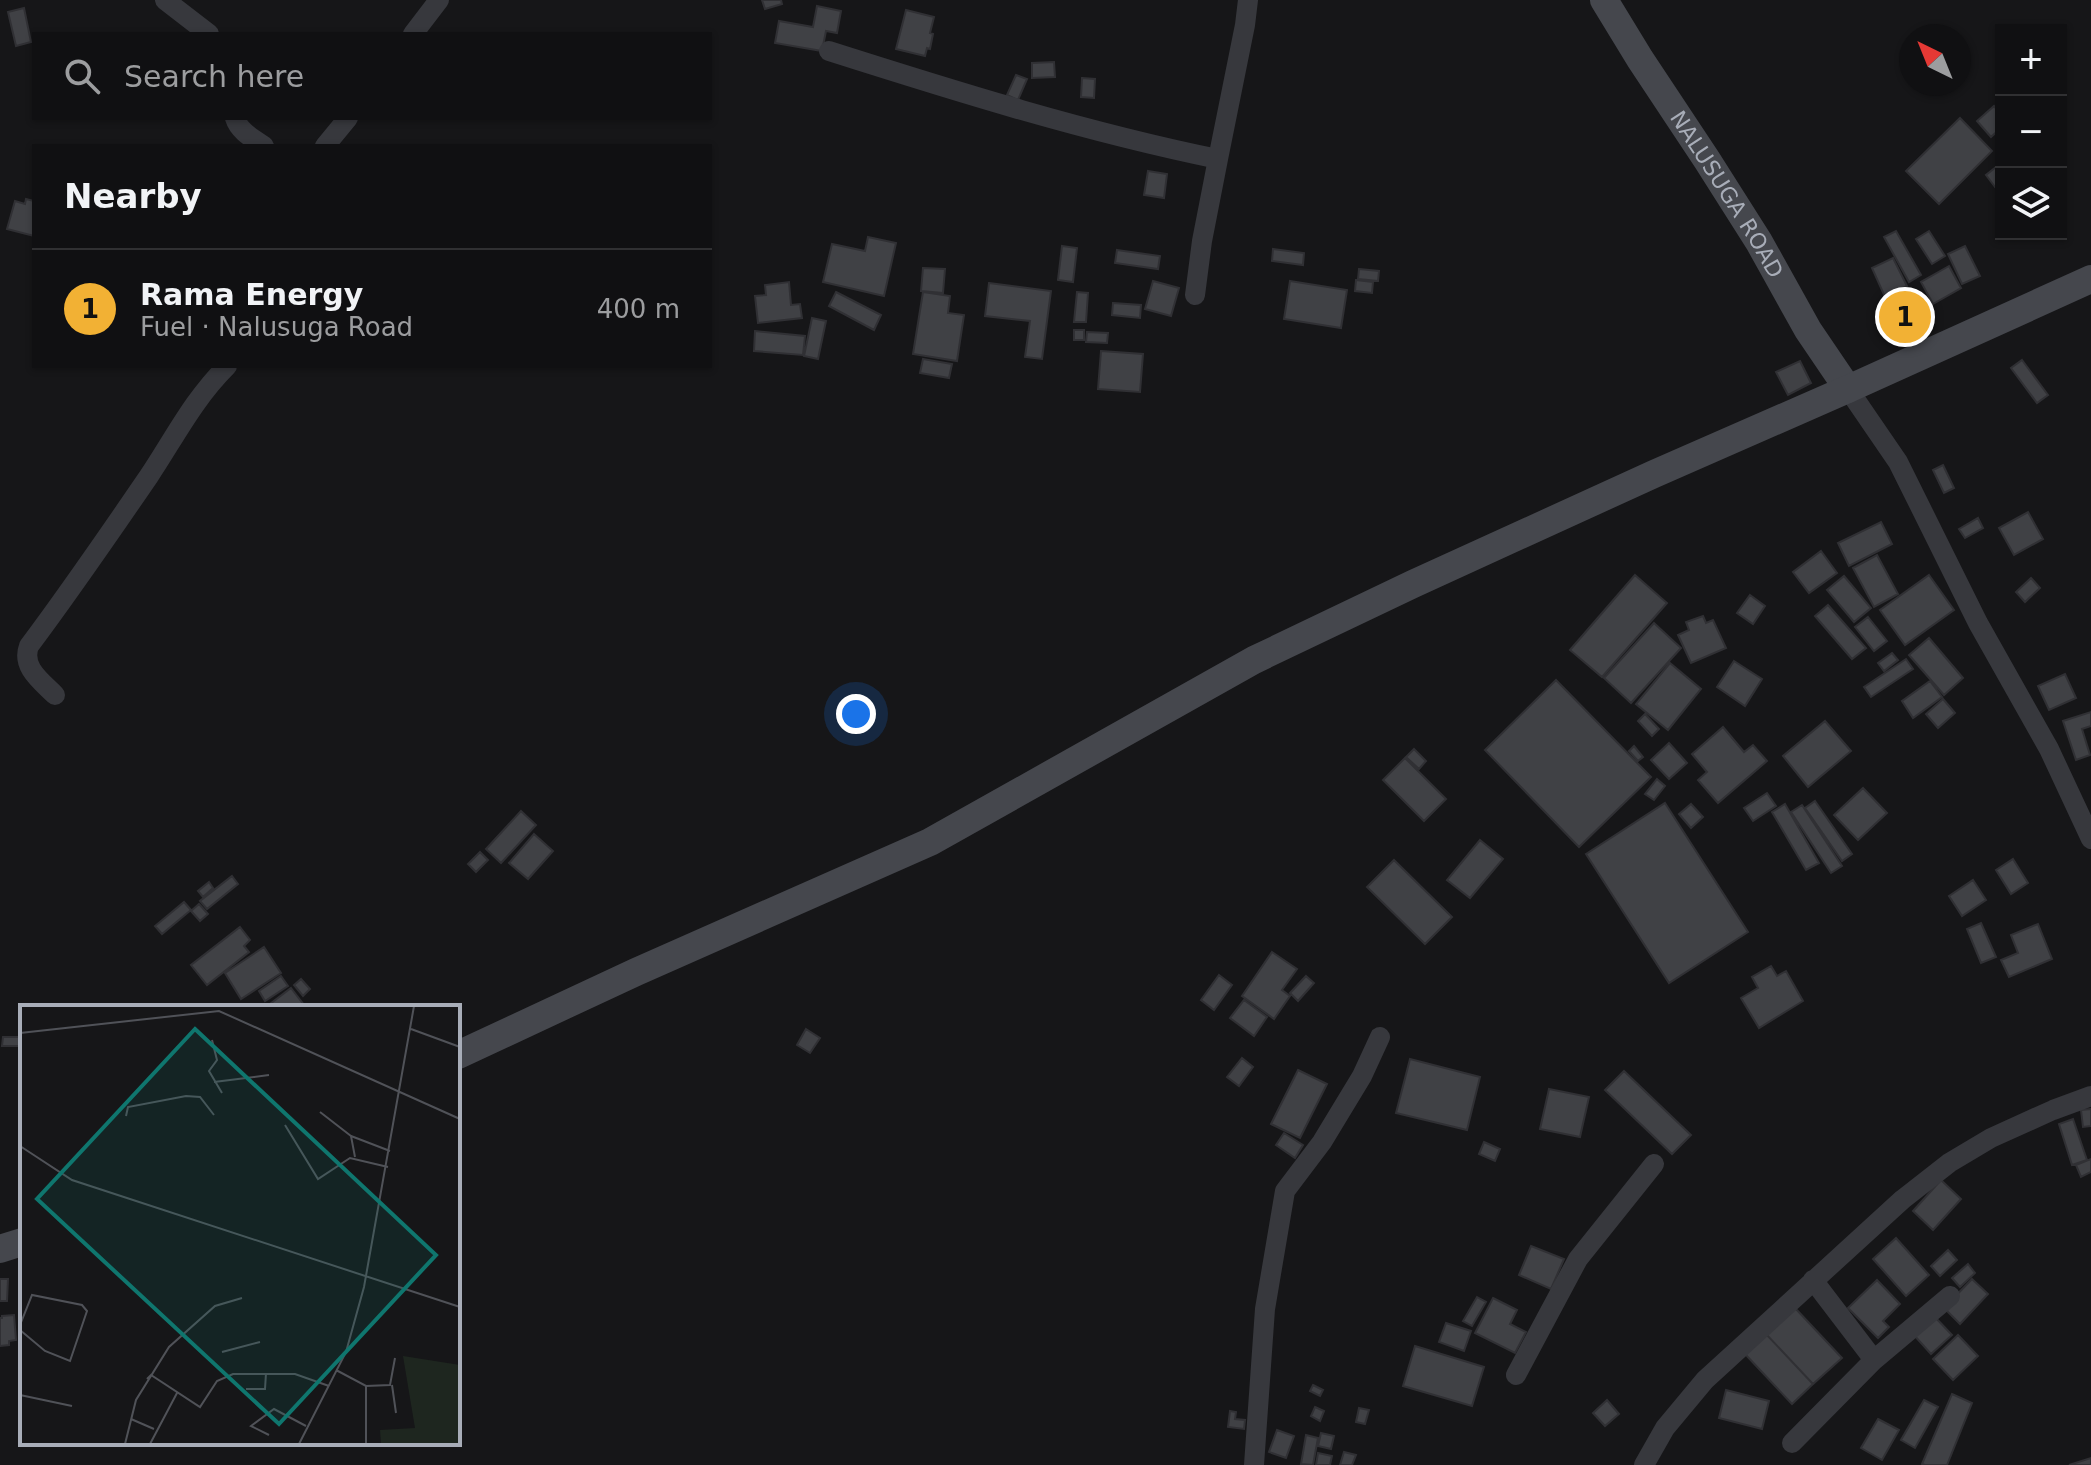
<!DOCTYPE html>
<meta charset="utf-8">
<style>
:root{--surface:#101012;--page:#19191b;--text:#f1f3f6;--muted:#9c9d9f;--line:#303032;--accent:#f2b134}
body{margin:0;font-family:"DejaVu Sans",sans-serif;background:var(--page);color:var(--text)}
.controls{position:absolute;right:24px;top:24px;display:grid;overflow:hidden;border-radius:0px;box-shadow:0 2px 6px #0004}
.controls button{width:72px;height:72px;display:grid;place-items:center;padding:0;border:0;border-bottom:2px solid var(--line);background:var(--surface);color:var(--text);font:40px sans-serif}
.compass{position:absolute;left:1899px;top:24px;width:72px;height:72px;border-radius:50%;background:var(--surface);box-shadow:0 2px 6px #0004;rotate:317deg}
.you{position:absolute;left:856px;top:714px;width:28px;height:28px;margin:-20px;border:6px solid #fff;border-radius:50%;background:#1a73e8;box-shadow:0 0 0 12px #1a73e833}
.badge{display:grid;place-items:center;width:52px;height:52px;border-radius:50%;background:var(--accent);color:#111;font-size:26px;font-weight:700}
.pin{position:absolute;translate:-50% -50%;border:4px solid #fff;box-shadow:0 2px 8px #0006}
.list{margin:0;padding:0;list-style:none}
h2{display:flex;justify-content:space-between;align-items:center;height:104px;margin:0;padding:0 32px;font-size:34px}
h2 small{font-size:26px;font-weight:400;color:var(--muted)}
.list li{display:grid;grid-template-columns:52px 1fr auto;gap:24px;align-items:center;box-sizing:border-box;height:120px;padding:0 32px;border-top:2px solid var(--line)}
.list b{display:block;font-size:30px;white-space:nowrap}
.list p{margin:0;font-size:26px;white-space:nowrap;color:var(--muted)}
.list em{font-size:26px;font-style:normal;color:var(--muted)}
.icon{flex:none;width:44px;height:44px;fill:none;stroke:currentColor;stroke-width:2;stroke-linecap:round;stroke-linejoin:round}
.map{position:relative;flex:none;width:2091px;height:1465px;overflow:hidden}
.search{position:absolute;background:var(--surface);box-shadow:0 2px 6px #0004;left:32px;top:32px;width:680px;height:88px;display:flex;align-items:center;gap:20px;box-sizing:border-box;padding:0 28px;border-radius:0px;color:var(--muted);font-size:30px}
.panel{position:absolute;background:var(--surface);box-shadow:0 2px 6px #0004;left:32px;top:144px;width:680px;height:224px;border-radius:0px}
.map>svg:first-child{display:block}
.building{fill:#404145;stroke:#303034;stroke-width:2}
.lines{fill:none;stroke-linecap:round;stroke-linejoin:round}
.street{stroke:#37383d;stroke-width:20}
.secondary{stroke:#45474d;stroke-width:28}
.labels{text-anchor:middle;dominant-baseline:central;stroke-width:8;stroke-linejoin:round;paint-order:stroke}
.street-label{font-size:22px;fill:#a8adb8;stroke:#111113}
.inset-road{fill:none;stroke:#505258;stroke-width:2}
.view{fill:#0f766e;fill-opacity:0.15;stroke:#0f766e;stroke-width:4}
.inset-edge{fill:none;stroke:#a8adb8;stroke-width:4}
</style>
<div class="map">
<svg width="2091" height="1465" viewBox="0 0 2091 1465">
<rect width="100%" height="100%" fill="#161618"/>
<path class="building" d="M762,0H781L782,4L765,9Z
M817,6L841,11L837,33L826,31L822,51L775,43L779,21L813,27Z
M24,8L31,42L16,46L8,12Z
M906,10L934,17L930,33L933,34L930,49L927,48L925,56L896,49Z
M1054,62L1055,77L1032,78V63Z
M1016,75L1027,79L1018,100L1007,95Z
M1082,78L1095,79L1094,98L1081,97Z
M1994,106L2001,114V128L1991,137L1977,121Z
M1960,118L1992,151L1939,204L1906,171Z
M2001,163V183L1995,187L1986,175Z
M1148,171L1167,174L1164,198L1144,195Z
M26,199L34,201V236L7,229L15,201L25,204Z
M1896,231L1921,275L1909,282L1884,237Z
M1929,231L1945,256L1932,264L1916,239Z
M868,237L896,243L884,296L823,282L832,244L865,251Z
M1062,246L1077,248L1073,282L1058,280Z
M1965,246L1980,276L1962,284L1948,254Z
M1273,249L1304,253L1303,265L1272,261Z
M1117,250L1160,256L1158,269L1115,263Z
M1893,258L1907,286L1885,297L1872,268Z
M1949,266L1961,288L1933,304L1921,282Z
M923,268L945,269L943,293L921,291Z
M1359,269L1379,271L1378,281L1358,279Z
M1356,280L1373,282L1372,293L1355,291Z
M1153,281L1179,288L1171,316L1145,309Z
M1290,281L1347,290L1341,328L1284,319Z
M789,282L791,305L800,304L802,318L758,323L755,296L766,295L765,285Z
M989,283L1051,291L1042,359L1025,357L1030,321L985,316Z
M836,292L881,315L874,330L829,306Z
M923,292L950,296L948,313L964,315L957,361L913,354Z
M1077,292L1088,293L1086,322H1074Z
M1113,303L1141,305L1140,318L1112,315Z
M1925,304L1932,314L1907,332L1900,322Z
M812,318L826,321L818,359L804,356Z
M1074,330H1084V340H1074Z
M755,331L805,336L803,355L754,351Z
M1087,332L1108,333L1107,343L1086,342Z
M1101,351L1143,354L1140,392L1098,389Z
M923,359L952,364L949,378L920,373Z
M2022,360L2048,395L2037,403L2011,368Z
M1800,361L1811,383L1788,395L1776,372Z
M1943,465L1954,488L1944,493L1933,470Z
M2028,512L2043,539L2014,555L1999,528Z
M1978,518L1983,528L1965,538L1959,529Z
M1881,522L1892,544L1849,566L1838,543Z
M1821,551L1837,573L1809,593L1793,572Z
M1877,555L1898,594L1874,607L1853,568Z
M1635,575L1667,603L1602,677L1570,650Z
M1929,575L1954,610L1905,645L1880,610Z
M1844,576L1871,608L1854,622L1827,590Z
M2031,578L2040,588L2025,602L2016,592Z
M1750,595L1765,606L1753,624L1737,613Z
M1828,605L1866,648L1852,659L1815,616Z
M1703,616L1706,623L1713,620L1726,648L1691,663L1678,635L1689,630L1686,622Z
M1868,617L1887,641L1874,651L1855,627Z
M1654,623L1681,648L1631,703L1604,678Z
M1929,638L1963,678L1944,695L1909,655Z
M1892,653L1898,660L1884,671L1878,663Z
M1906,659L1913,669L1871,697L1864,687Z
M1734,661L1762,679L1745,706L1717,687Z
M1670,663L1701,689L1668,730L1636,704Z
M2065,674L2076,698L2049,710L2038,686Z
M1556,680L1651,777L1579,847L1485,750Z
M1930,681L1942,697L1913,718L1902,701Z
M1943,699L1955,713L1938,728L1926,714Z
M2091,712V726L2082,729L2090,755L2076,760L2063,721Z
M1645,714L1659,729L1652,736L1638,721Z
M1825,721L1851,751L1808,787L1783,756Z
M1723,727L1744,752L1753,745L1767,761L1718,803L1698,780L1707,772L1692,754Z
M1669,743L1687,763L1669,779L1651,760Z
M1634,746L1643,757L1638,761L1629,751Z
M1414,749L1426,761L1419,769L1406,757Z
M1405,758L1446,799L1424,821L1383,780Z
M1657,779L1665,786L1654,800L1645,794Z
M1863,788L1887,813L1858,840L1834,815Z
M1767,793L1776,806L1753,821L1744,808Z
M1815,801L1852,854L1842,861L1805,808Z
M1665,803L1748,932L1669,983L1586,854Z
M1691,804L1703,817L1691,828L1679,814Z
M1785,804L1819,863L1806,870L1772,812Z
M1802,805L1842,866L1831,873L1791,812Z
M521,811L536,825L501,863L486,849Z
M534,834L553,851L528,879L509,863Z
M1480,840L1503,859L1470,898L1447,880Z
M480,852L488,860L476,872L468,864Z
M2013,859L2028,883L2011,894L1996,870Z
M1394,860L1452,917L1425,944L1367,887Z
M232,876L238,884L207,909L200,901Z
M1973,880L1986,900L1962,916L1949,896Z
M209,882L213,888L203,897L198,891Z
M184,902L191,910L162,934L155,926Z
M199,904L208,914L200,921L191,911Z
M1981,923L1996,957L1981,963L1967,929Z
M2038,924L2052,959L2009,977L2001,960L2018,953L2011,935Z
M240,927L250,940L244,946L249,952L207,985L191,965Z
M264,947L281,973L241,999L225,973Z
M1272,952L1297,969L1282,990L1290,996L1274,1019L1242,996Z
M1771,966L1777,976L1786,971L1803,1001L1759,1028L1741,998L1758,988L1752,977Z
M1219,975L1232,985L1214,1010L1201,1000Z
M281,976L288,986L265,1001L259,991Z
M1306,976L1314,983L1298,1001L1290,993Z
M301,979L310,989L303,996L294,985Z
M291,988L304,1005L302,1007H266Z
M1244,1000L1267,1017L1254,1036L1230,1018Z
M806,1029L820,1038L810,1053L797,1045Z
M3,1037H21V1046H2Z
M1242,1058L1253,1067L1239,1086L1227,1077Z
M1410,1059L1480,1077L1467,1130L1396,1113Z
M1298,1070L1327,1084L1300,1138L1271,1124Z
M1624,1071L1691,1135L1672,1154L1605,1090Z
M1549,1089L1589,1097L1580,1137L1540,1129Z
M2091,1109V1126L2083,1127L2081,1110Z
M2073,1119L2087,1160L2072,1165L2059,1124Z
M1284,1133L1303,1145L1295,1158L1276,1145Z
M1484,1142L1500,1149L1495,1161L1479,1154Z
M2091,1159V1172L2081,1177L2076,1165Z
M1941,1180L1961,1199L1933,1230L1913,1211Z
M1896,1238L1929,1275L1906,1296L1873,1259Z
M1531,1246L1564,1259L1551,1289L1519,1275Z
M1948,1250L1957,1260L1940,1276L1931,1266Z
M1968,1264L1975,1273L1960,1287L1952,1278Z
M0,1279H8L7,1301H0Z
M1972,1279L1988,1294L1960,1324L1944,1308Z
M1877,1280L1900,1304L1883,1321L1889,1327L1878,1338L1848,1308Z
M1477,1297L1486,1302L1472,1326L1463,1321Z
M1493,1298L1517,1310L1510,1324L1526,1332L1515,1353L1475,1333Z
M1795,1308L1842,1358L1813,1384L1766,1334Z
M14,1315L16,1340L9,1341V1345L0,1346V1318H2V1316Z
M1933,1315L1952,1335L1931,1354L1913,1334Z
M1446,1323L1471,1331L1464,1351L1439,1342Z
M1766,1334L1813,1384L1792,1404L1745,1354Z
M1958,1335L1978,1356L1953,1380L1933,1359Z
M1415,1346L1484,1367L1472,1406L1403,1386Z
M1313,1385L1323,1390L1320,1396L1310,1391Z
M1726,1390L1769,1401L1762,1429L1719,1418Z
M1952,1394L1972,1403L1947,1465H1925L1922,1464Z
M1607,1400L1619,1414L1605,1426L1593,1413Z
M1924,1400L1938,1407L1915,1448L1901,1440Z
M1315,1407L1324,1411L1320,1421L1311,1416Z
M1359,1408L1369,1410L1365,1424L1356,1422Z
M1230,1411L1236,1412L1235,1419L1245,1420L1244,1429L1228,1427Z
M1878,1419L1899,1430L1882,1460L1861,1448Z
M1277,1430L1294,1436L1286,1458L1269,1452Z
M1321,1433L1334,1436L1331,1449L1318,1446Z
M1306,1435L1318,1438L1313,1465L1301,1464Z
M1344,1452L1356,1455L1352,1465H1340Z
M1318,1453L1332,1456L1330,1465H1316Z
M2091,1458V1465H2069Z"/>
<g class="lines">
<path class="street" d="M165,0L209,34
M413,34L439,0
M829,51C958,92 1086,132 1218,159L1245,25L1248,0
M235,118C239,131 252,138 264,146
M325,146L348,118
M1195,295L1202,241L1218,159
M1848,389L1898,462L1978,623L2049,749L2091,839
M55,695C41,681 21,667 29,646C71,590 110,533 149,476C175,437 193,400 227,366
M1874,1360L1950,1296
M1516,1375L1578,1259L1654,1164
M1792,1443L1874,1360L1813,1280
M1254,1465L1265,1309L1285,1191L1322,1142L1362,1076L1380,1037
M1644,1465L1665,1428L1705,1380L1903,1199L1949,1163L1991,1138L2053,1110L2091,1096"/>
<g class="secondary">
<path id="s1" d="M1604,0L1640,59L1707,160L1759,242L1808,330L1848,389"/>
<path d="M458,1055L636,972L930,842L1254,660L1413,584L1654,474L1848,389L2091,279"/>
<path d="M0,1249L22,1242"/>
</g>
</g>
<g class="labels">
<g class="street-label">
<text stroke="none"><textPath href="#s1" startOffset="230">NALUSUGA ROAD</textPath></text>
</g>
</g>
<g transform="translate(20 1005)">
<rect width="440" height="440" fill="#161618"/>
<path d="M383,351L440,360V439H361L360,425L395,423Z" fill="#1e261f"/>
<path class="inset-road" d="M391,24L440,42M0,28L199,6L440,114M192,35L197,55L189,66L202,88M194,77L249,70M300,107L331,131L335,152M106,111L108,102L166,91L180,92L194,110M265,120L298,174L330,153L368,162M331,131L370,146M0,141L52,175L440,302M0,320L12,290L62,300L67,306L50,356L25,346L0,325M202,347L240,337M316,365L346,381L370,380L375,353M127,374L131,370L180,402L197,376L213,369H275L309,381M372,380L376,408M226,384H245L246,368M0,390L52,401M111,414L134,424M249,430L231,421L254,404L286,421M105,439L116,395L149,342L195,301L222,293M130,439L157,388M279,439L326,347L344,282L394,1M346,439V381"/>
<path class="view" d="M175,24L416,250L259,419L17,194Z"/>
<rect width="440" height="440" class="inset-edge"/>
</g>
</svg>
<div class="controls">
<button>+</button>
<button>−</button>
<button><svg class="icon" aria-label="layers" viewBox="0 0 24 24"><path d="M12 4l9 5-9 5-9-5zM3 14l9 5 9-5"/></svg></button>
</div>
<svg class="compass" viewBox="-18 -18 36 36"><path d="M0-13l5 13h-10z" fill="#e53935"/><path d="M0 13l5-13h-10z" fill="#9c9d9f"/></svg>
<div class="you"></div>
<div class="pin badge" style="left:1905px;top:317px">1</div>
<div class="search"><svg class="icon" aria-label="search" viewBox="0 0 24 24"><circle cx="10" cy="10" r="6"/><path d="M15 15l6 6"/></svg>Search here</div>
<section class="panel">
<h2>Nearby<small></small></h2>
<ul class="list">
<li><span class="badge">1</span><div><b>Rama Energy</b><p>Fuel · Nalusuga Road</p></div><em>400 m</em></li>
</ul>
</section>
</div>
